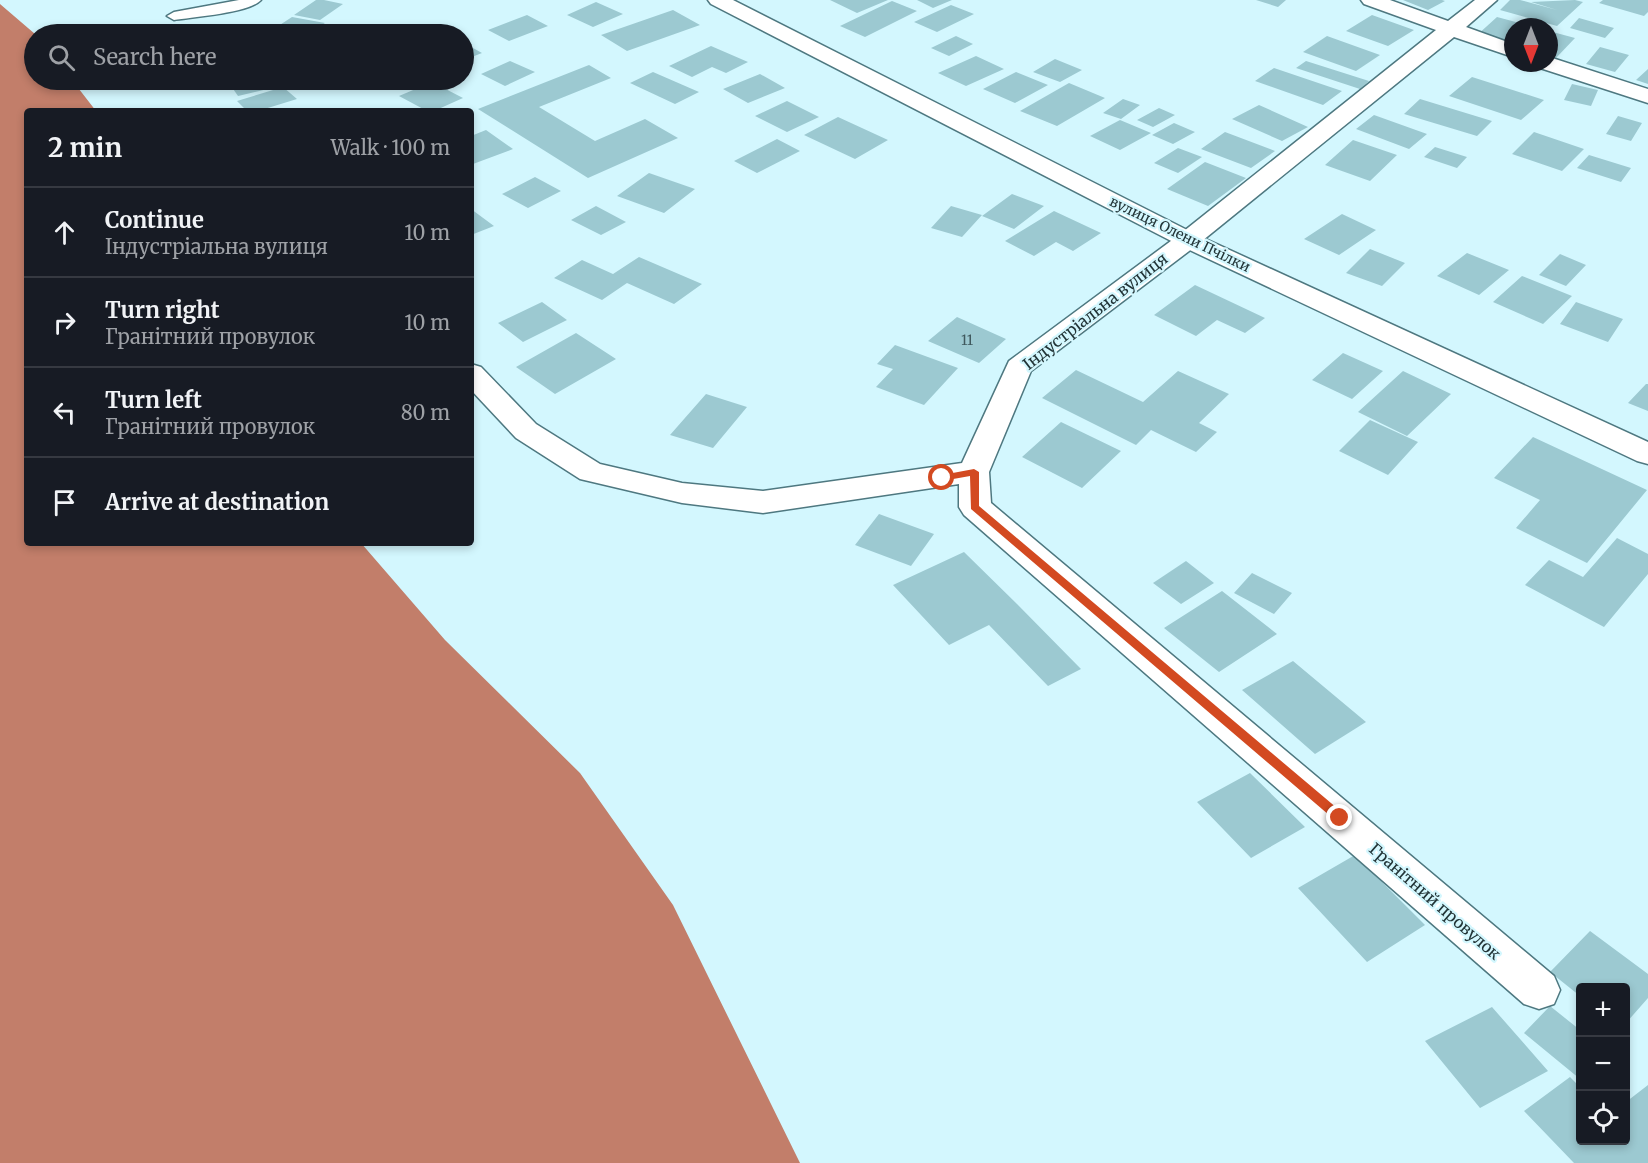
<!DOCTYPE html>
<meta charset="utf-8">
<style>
:root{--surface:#171b24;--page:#242831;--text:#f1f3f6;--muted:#9ea1a6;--line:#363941}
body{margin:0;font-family:Merriweather,serif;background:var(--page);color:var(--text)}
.controls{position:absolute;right:18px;bottom:18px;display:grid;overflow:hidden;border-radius:6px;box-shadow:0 3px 9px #0003}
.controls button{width:54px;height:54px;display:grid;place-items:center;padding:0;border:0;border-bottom:2px solid var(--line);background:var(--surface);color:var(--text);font:30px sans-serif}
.compass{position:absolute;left:1504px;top:18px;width:54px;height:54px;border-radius:50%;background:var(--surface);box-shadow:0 3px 9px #0003;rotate:180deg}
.stop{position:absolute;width:18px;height:18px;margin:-14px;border:4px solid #d34a21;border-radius:50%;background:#fff}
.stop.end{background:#d34a21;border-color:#fff;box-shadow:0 2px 6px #0008}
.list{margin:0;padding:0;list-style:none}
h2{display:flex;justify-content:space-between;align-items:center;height:78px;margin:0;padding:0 24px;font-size:26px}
h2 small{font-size:20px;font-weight:400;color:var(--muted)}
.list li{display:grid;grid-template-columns:39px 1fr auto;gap:18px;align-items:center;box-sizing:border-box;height:90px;padding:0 24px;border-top:2px solid var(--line)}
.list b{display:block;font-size:22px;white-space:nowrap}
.list p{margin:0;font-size:20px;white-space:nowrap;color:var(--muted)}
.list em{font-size:20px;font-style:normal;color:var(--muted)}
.icon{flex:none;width:33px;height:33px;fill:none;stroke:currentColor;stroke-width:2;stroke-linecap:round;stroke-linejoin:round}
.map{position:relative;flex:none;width:1648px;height:1163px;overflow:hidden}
.search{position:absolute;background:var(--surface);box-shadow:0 3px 9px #0003;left:24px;top:24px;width:450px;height:66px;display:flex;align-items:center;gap:15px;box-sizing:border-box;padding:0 21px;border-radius:33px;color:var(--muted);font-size:22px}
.panel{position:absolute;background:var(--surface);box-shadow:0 3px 9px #0003;left:24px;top:108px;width:450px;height:438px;border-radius:6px}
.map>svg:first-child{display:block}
.water{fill:#c27e6a}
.building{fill:#9cc9d1}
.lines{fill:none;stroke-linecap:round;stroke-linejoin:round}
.service-casing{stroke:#4e7880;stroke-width:3}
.minor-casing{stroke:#4e7880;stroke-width:3}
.tertiary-casing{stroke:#4e7880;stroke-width:3}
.service{fill:#fff;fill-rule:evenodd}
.minor{fill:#fff;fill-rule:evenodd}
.tertiary{fill:#fff;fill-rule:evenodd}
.route{fill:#d34a21}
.labels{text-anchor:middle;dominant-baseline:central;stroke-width:4.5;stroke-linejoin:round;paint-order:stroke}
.far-street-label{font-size:14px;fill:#223437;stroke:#d3f7fe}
.number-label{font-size:14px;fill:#40595e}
.street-label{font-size:16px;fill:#223437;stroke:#d3f7fe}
</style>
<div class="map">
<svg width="1648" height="1163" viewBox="0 0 1648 1163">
<rect width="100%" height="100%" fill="#d3f7fe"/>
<path class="water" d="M0,4L35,34L34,80H72L96,111H27V543H361L445,640L580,773L673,905L800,1163H0Z"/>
<path class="building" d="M316,0H324L343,4L320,20L294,15Z
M830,0H888L857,13Z
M917,0H952L933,8Z
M1256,0H1286L1278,7Z
M1403,0H1442L1445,1L1428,10Z
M1510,0H1520L1557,10L1531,2L1575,0L1583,2L1557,26L1500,10Z
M1603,0H1648V12L1644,16L1599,3Z
M892,1L917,11L865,37L840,26Z
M596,2L623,14L593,27L567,15Z
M951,5L974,14L937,32L914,22Z
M673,10L700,25L627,51L601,35Z
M527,15L548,26L509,41L488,30Z
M1372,15L1414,30L1388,46L1346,31Z
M292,17L325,23L308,34H266Z
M1497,17L1531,26V27H1513V47L1476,36Z
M1579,18L1614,28L1605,38L1570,28Z
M390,26L406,34H367Z
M1549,31L1575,38L1556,58L1549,55Z
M956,36L973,44L949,56L931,48Z
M1327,36L1380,55L1356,71L1303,52Z
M464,43L482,53L464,60Z
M711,46L748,62L726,73L712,67L692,77L669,66Z
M1600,47L1629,55L1615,72L1586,64Z
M976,56L1004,69L966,86L938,73Z
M1055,59L1082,70L1060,82L1033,72Z
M510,61L535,72L505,86L481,74Z
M1306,61L1369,81L1360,89L1296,68Z
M589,65L611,78L539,107L595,141L645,119L678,138L588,178L478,109Z
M1274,68L1342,91L1323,105L1255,81Z
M1648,69V84L1636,80Z
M653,72L699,92L675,104L630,83Z
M1016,72L1048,85L1015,103L983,89Z
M760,74L785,88L748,103L723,89Z
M1472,77L1544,100L1521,120L1449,96Z
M242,80H275L280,86L238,96L229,83Z
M432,82L463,98L434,111H427L399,96Z
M1069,83L1105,98L1057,126L1020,111Z
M1572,84L1598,90L1591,106L1564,100Z
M283,87L297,99L258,111H247L237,101Z
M1123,99L1140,105L1121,119L1103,113Z
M1420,99L1492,121L1477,136L1404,114Z
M787,101L819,117L787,132L755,116Z
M1259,105L1308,127L1282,141L1232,119Z
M1159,108L1175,115L1153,127L1137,120Z
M1374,115L1427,134L1409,149L1356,129Z
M1618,116L1642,123L1631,141L1606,134Z
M838,117L888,140L855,159L804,135Z
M1120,120L1151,133L1120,150L1090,136Z
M1174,123L1195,132L1173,144L1152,135Z
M486,130L513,149L473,164L471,163V136Z
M1225,132L1275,151L1251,168L1201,149Z
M1534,132L1584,149L1562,171L1512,154Z
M777,139L800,151L757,173L734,161Z
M1353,140L1397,155L1370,181L1325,165Z
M1435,147L1467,157L1457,168L1424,157Z
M1178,148L1202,157L1178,173L1154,163Z
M1589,155L1631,168L1621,182L1577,168Z
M1205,162L1246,178L1208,206L1167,189Z
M649,173L695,189L664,213L617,196Z
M535,177L561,191L528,208L502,194Z
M1012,194L1044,206L1014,229L982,216Z
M596,206L626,222L601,235L571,220Z
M951,206L982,215L962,237L931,228Z
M471,209L494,226L471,235Z
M1054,211L1101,233L1073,251L1056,242L1034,256L1005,241Z
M1342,214L1376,230L1339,255L1304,239Z
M1370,249L1405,263L1382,286L1346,273Z
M1467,253L1509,270L1479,295L1437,276Z
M1560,254L1586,265L1566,286L1539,275Z
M639,257L702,284L674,304L627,283L602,300L554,278L582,260L613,274Z
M1522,276L1572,296L1543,324L1493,302Z
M1195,285L1265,318L1245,333L1217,320L1196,336L1154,315Z
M542,302L567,320L523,342L498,323Z
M1576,302L1623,319L1608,342L1560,324Z
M957,317L1006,339L979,363L928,341Z
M576,333L616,359L555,394L516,367Z
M895,345L958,368L924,405L876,387L893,369L877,364Z
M1343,353L1383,371L1352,399L1312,380Z
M1076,370L1143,402L1178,371L1229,394L1199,423L1217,432L1196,452L1151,430L1136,445L1042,398Z
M1403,371L1451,394L1407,436L1358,412Z
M1646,384H1648V411L1628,403Z
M706,394L747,407L713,448L670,435Z
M1370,420L1418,442L1388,475L1339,451Z
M1061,422L1121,451L1082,488L1022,457Z
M1533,437L1647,490L1587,563L1516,528L1540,500L1494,478Z
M879,514L934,534L911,566L855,545Z
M1617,538L1648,554V574L1604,627L1525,585L1549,560L1583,577Z
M964,552L1017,604L1081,669L1048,686L989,625L949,645L893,585Z
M1186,561L1214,583L1181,604L1153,583Z
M1252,573L1292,593L1274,614L1234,593Z
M1222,591L1277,634L1219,672L1164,628Z
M1293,661L1366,722L1315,754L1242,690Z
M1250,773L1305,827L1251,858L1197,802Z
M1355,855L1425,925L1367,962L1298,888Z
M1590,931L1648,974V998L1626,1023V988H1580V996L1550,972Z
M1550,1006L1580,1030V1079L1524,1033Z
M1492,1007L1548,1071L1480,1108L1425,1041Z
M1570,1077L1580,1087V1140H1626V1102L1648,1085V1163H1574L1524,1111Z"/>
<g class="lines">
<defs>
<path id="service" d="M239,0H261C249,13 193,17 174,20L167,16L174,12Z"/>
<path id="minor" d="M1361,0H1390L1448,21L1475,0H1497L1466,27L1513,44V57L1454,37L1197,245L1031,371L989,472L991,503L1554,976L1560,990L1554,1004L1539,1009L1524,1004L964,515L959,507V484L763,513L682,503L580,479L516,438L471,390V364L481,367L536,424L600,464L682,483L763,491L962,463L1009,361L1179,235L1436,30L1364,4Z
M1549,57L1648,89V103L1540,68L1537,63H1549Z"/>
<path id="tertiary" d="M708,0H733L1197,235L1648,442V464L1637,461L1179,245L711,4Z"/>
</defs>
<use href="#service" class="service-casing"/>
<use href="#minor" class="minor-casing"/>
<use href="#tertiary" class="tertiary-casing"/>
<use href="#service" class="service"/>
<use href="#minor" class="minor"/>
<use href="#tertiary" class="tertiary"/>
</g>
<path class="route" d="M974,469L979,472V506L1344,814V821H1336L971,509L970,476L942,481L937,478L942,475Z"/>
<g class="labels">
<g class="far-street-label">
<text transform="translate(1180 234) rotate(26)">вулиця Олени Пчілки</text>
</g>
<g class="number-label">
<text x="967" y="340">11</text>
</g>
<g class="street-label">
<text transform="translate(1095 311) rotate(-38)">Індустріальна вулиця</text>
<text transform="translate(1435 901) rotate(41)">Гранітний провулок</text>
</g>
</g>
</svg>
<div class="controls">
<button>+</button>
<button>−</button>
<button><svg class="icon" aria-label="locate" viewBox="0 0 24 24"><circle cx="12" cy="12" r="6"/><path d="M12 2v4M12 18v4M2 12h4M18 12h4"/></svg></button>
</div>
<svg class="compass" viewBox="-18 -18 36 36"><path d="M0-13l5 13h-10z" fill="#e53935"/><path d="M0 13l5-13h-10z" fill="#9ea1a6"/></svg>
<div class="stop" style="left:942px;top:478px"></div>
<div class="stop end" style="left:1340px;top:818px"></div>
<div class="search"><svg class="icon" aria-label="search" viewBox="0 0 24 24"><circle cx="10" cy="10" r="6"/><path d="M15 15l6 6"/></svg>Search here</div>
<section class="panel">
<h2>2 min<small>Walk · 100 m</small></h2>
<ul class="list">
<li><svg class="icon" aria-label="ahead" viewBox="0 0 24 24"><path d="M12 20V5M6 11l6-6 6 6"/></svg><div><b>Continue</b><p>Індустріальна вулиця</p></div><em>10 m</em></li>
<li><svg class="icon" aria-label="right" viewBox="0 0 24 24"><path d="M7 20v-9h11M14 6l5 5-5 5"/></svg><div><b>Turn right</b><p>Гранітний провулок</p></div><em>10 m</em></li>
<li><svg class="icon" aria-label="left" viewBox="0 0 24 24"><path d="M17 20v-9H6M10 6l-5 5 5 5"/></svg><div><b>Turn left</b><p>Гранітний провулок</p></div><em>80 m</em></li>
<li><svg class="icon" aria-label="arrive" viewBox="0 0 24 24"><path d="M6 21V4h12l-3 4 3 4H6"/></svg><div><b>Arrive at destination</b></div></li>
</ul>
</section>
</div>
